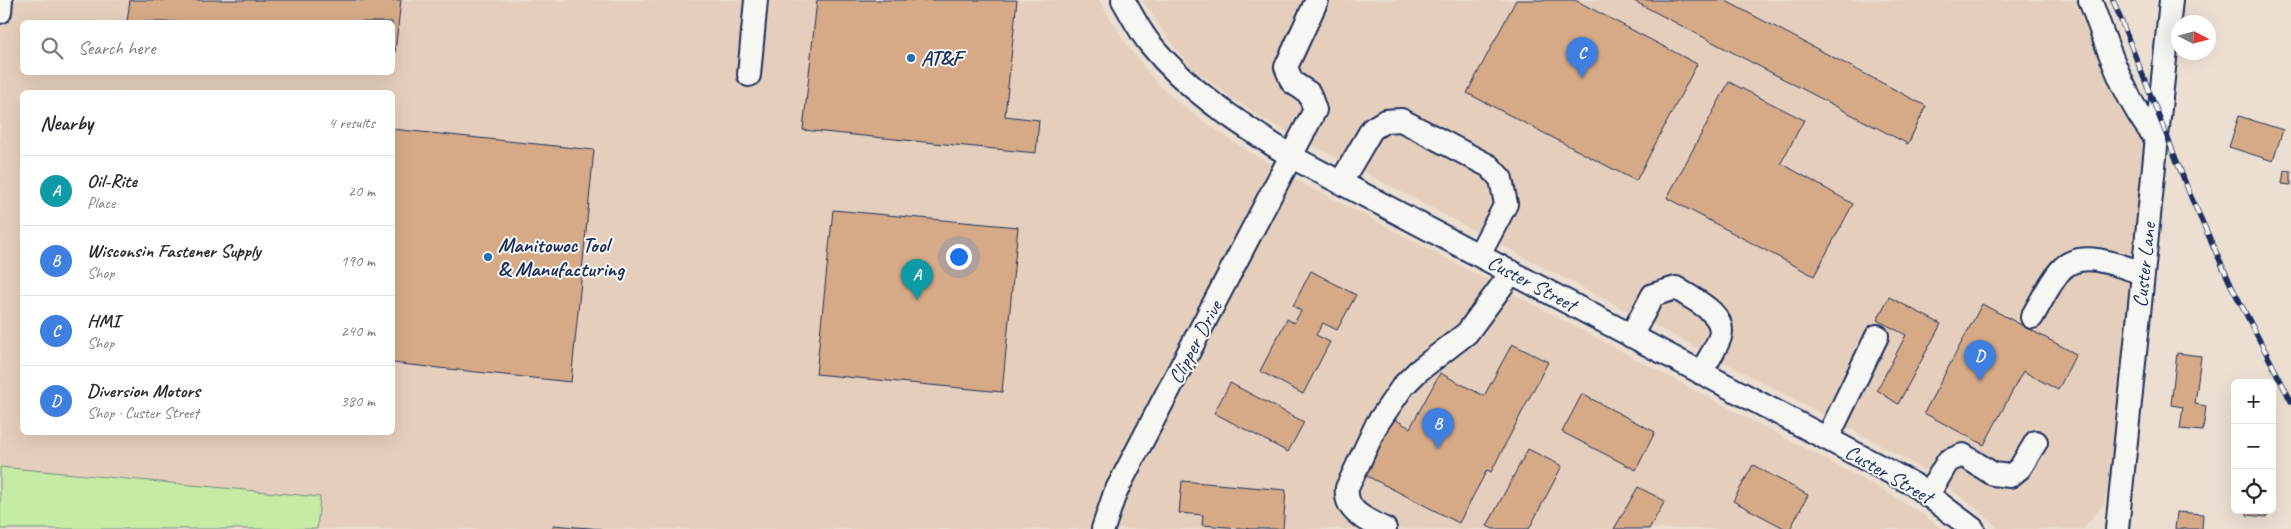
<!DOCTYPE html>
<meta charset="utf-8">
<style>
:root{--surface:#fff;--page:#f7f7f7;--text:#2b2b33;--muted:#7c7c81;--line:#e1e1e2;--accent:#1f6fb2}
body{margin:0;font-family:Caveat,sans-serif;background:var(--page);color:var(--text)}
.controls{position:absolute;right:15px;bottom:15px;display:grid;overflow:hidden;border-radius:8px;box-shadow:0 5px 20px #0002}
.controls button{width:45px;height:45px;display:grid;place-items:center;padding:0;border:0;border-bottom:1px solid var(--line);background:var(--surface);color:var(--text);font:25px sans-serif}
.compass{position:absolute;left:2171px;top:15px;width:45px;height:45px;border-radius:50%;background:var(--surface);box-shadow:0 5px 20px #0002;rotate:96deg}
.you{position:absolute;left:958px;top:256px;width:18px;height:18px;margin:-12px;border:4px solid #fff;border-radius:50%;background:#1a73e8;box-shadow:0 0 0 8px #1a73e833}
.badge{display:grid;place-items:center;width:32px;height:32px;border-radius:50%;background:var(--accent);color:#fff;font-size:16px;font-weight:700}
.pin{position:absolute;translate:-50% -41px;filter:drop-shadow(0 1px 2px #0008)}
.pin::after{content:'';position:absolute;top:26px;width:18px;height:15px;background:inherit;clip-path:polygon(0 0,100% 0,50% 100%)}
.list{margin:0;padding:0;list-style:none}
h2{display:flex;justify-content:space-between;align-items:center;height:65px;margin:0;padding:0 20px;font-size:21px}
h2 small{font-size:16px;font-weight:400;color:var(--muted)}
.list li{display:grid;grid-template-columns:32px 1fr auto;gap:15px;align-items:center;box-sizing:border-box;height:70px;padding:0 20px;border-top:1px solid var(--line)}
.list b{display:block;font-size:19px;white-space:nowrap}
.list p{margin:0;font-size:16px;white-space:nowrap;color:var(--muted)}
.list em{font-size:16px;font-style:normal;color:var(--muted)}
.icon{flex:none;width:28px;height:28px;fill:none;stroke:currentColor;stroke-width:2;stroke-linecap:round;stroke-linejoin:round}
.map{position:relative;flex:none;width:2291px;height:529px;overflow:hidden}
.search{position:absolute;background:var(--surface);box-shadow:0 5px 20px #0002;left:20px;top:20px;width:375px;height:55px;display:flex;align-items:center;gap:12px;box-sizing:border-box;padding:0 18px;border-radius:8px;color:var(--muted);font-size:19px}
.panel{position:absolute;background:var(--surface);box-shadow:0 5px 20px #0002;left:20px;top:90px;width:375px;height:345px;border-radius:8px}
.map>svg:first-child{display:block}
.built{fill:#e5cfbc;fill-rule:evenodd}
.green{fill:#c5eba5;stroke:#708d82}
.building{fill:#d6aa87;stroke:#1b2f5e}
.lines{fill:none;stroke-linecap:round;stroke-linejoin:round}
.minor-casing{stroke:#1b2f5e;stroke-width:26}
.minor{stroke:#f6f6f2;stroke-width:22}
.rail-casing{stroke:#1b2f5e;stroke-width:5.5}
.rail{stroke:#f6f6f2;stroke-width:4;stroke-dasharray:11;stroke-linecap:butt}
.poi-dot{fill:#1f6fb2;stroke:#f6f6f2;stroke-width:2}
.labels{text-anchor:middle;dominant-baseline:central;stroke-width:4;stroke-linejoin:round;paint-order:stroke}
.poi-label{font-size:21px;font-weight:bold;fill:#1b2f5e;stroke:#f6f6f2;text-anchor:start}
.street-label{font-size:21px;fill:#1b2f5e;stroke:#f6f6f2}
</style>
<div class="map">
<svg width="2291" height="529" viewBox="0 0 2291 529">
<rect width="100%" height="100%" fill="#ecdfd2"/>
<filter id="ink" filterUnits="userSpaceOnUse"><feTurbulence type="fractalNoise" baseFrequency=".02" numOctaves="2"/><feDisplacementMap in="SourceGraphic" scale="10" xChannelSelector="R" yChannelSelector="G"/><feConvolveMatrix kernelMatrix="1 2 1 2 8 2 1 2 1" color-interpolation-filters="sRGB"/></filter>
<g filter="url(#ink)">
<path class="built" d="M0,0H1099L1129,48L1158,84L1189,111L1240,146L1312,189L1323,193L1872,484L1917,510L1942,529H0ZM22,22H392V72H22ZM22,92H392V432H22Z
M1142,0H2105L2148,124L2112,467L2104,504L2083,529H1999L1971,504L1922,469L1875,442L1272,124L1236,101L1193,69L1175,48Z"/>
<path class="green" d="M0,467L320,497L317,529H0Z"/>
<path class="building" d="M130,0H401L394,61H392V22H127Z
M817,0H1017L1005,116L1039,120L1036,153L803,130Z
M1516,0H1575L1697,64L1636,181L1467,93Z
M1632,0H1724L1926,106L1908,144Z
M1729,82L1804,120L1781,163L1853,204L1814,276L1667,198Z
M2239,116L2283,130L2273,161L2229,147Z
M392,129L594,150L571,382L392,363Z
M2284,170L2291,171V185L2282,184Z
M833,210L1018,227L1002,392L816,374Z
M1311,271L1356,295L1337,330L1323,323L1316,335L1330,342L1303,394L1260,371L1287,319L1294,323L1301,311L1293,306Z
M1889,297L1941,324L1898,404L1877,390L1906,335L1877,320Z
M1982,304L2076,354L2058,390L2023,371L1984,445L1924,413Z
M1512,344L1548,362L1491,472L1487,470L1459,523L1361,473L1391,417L1410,428L1440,373L1484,396Z
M2177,353L2201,356L2195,404L2206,406L2203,431L2180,429L2183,407L2171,405Z
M1230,383L1304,422L1288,452L1214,413Z
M1582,394L1655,432L1636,470L1562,432Z
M1528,449L1562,466L1529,529H1493L1487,526Z
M1753,465L1808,495L1790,529H1786L1733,501Z
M1182,481L1286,490L1283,529H1251L1202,525L1203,515L1179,513Z
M1638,487L1665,501L1649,529H1614Z
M2247,510H2268L2267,517L2247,515Z
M2177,512L2203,514L2202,529H2175Z
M553,525L601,529H553Z"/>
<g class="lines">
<defs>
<path id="minor" d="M1123,0C1132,15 1140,32 1151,45C1190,93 1241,124 1292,157L1913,484L1973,529
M2090,0C2107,45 2125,103 2157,139
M0,12L1,0
M749,75L756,0
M1341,182L1372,129L1385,121L1401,120L1489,166L1501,179L1506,204L1479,255
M2032,317C2041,302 2049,284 2060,271C2080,247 2119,266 2143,273
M1631,336L1653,295L1676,288C1692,299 1727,313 1720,337C1716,349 1707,361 1701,373
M1827,439L1877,336
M1928,495L1948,461L1963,455L1993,474L2010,476L2020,468L2036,442
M1103,529L1115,493L1315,110L1309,93L1292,82L1286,67L1317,0
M1385,529C1367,520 1344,512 1347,488L1377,424L1403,386L1418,371L1467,333L1512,272
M2117,529L2171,0"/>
</defs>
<use href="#minor" class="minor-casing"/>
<use href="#minor" class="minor"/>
<defs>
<path id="rail" d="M2113,0L2191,197L2231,285L2291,401"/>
</defs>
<use href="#rail" class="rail-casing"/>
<use href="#rail" class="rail"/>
</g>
</g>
<g class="poi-dot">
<circle cx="911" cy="58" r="5"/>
<circle cx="488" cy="257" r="5"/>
</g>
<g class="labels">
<g class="poi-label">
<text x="921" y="58">AT&amp;F</text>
<text x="498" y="245">Manitowoc Tool<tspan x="498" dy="24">&amp; Manufacturing</tspan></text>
</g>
<g class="street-label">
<text transform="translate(2144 265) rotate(-84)">Custer Lane</text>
<text transform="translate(1532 283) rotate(28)">Custer Street</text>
<text transform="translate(1195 342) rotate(-62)">Clipper Drive</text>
<text transform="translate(1889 474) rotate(30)">Custer Street</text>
</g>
</g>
</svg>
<div class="controls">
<button>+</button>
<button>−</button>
<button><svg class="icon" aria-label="locate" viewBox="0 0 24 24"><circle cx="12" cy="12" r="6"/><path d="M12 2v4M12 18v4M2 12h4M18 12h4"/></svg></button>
</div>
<svg class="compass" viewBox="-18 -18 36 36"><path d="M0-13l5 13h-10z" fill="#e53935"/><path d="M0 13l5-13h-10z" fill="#7c7c81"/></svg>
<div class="you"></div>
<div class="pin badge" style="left:917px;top:300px;background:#0f9aa8">A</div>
<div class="pin badge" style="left:1438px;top:449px;background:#3f7fe0">B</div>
<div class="pin badge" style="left:1582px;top:78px;background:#3f7fe0">C</div>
<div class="pin badge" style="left:1980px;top:381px;background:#3f7fe0">D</div>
<div class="search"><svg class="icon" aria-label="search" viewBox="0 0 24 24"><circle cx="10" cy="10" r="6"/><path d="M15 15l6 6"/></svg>Search here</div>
<section class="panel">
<h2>Nearby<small>4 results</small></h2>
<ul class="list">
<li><span class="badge" style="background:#0f9aa8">A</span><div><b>Oil-Rite</b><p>Place</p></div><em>20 m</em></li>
<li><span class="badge" style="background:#3f7fe0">B</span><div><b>Wisconsin Fastener Supply</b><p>Shop</p></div><em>190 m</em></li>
<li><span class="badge" style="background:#3f7fe0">C</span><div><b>HMI</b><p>Shop</p></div><em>240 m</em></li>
<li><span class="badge" style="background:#3f7fe0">D</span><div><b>Diversion Motors</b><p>Shop · Custer Street</p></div><em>380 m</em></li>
</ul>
</section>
</div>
